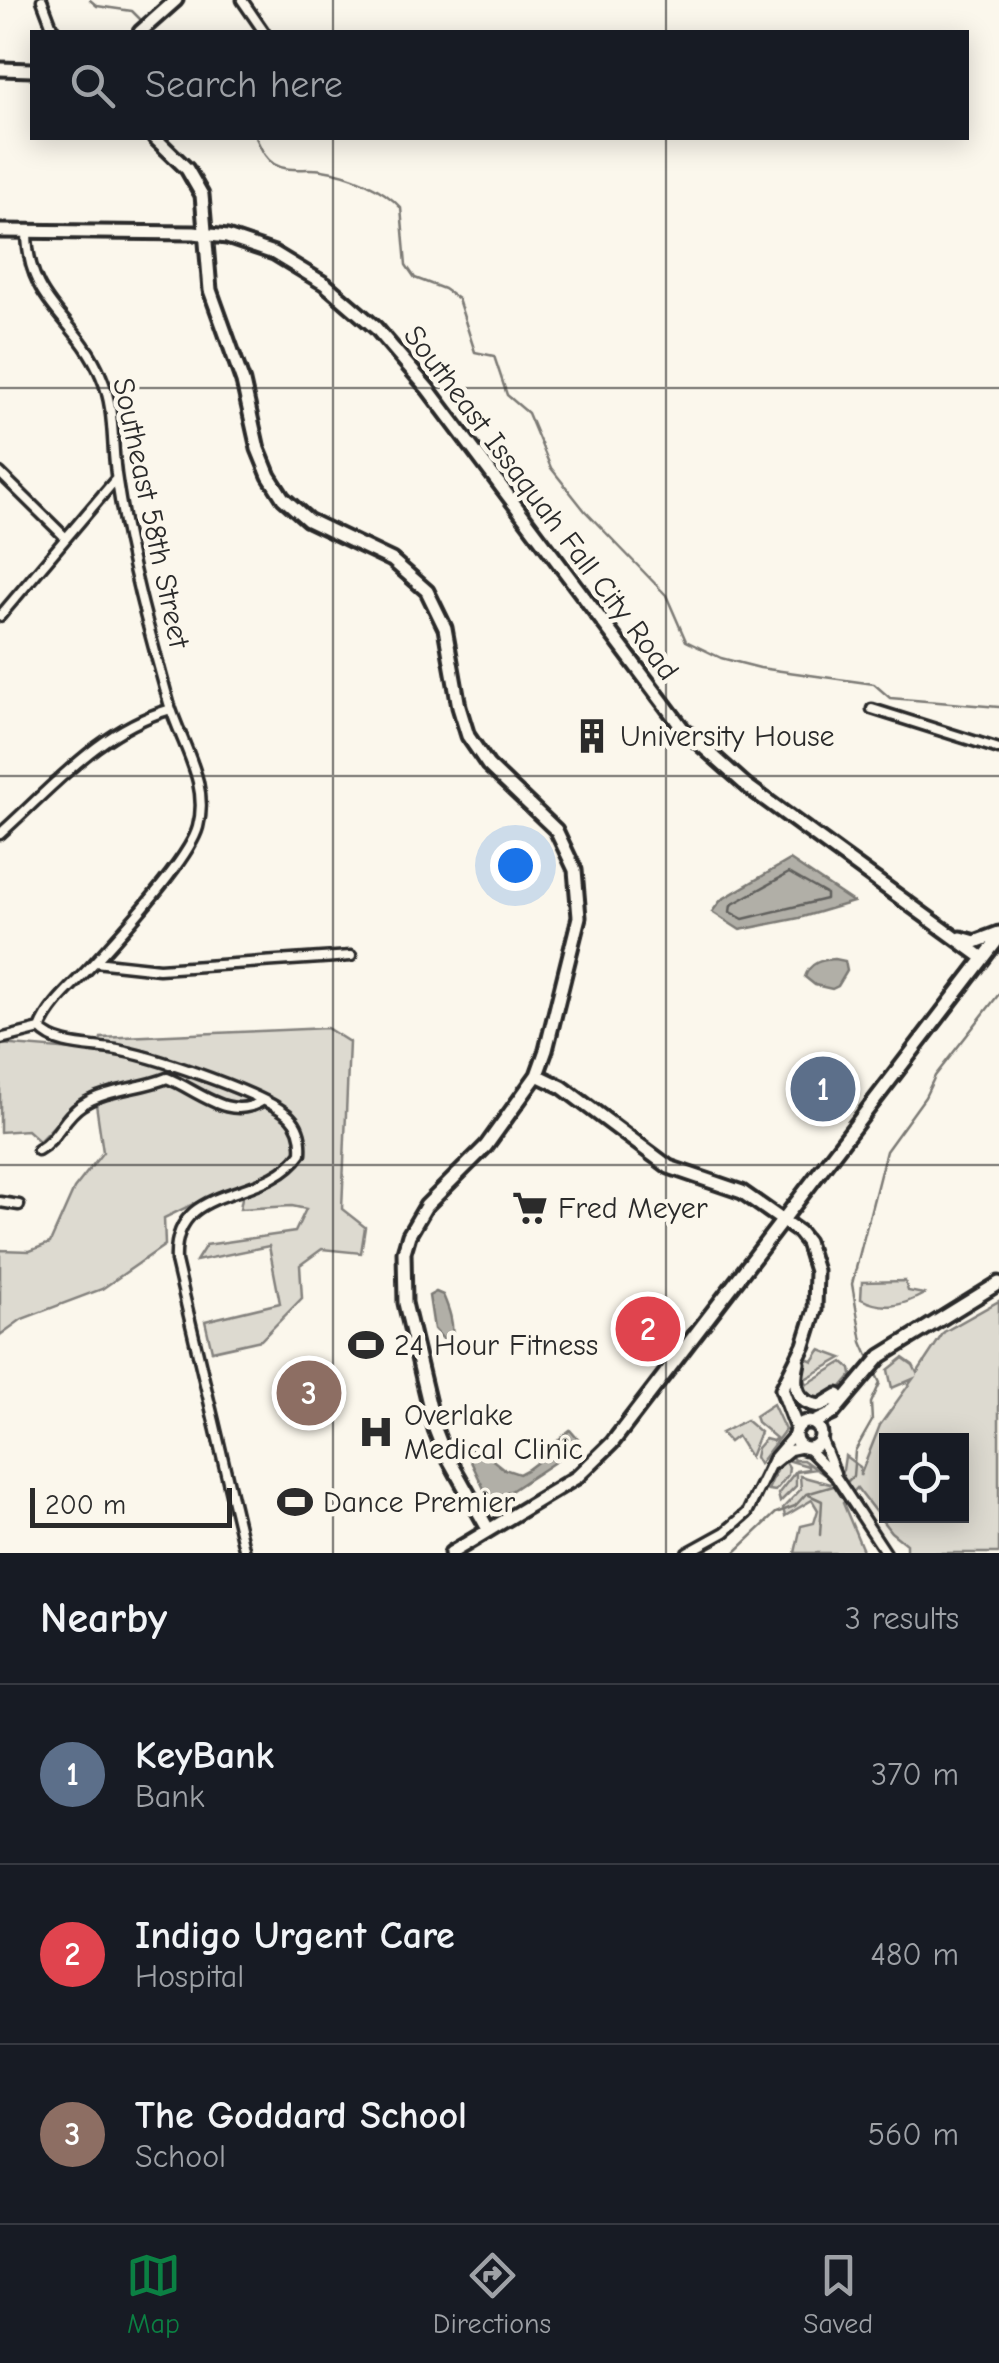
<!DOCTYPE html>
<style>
:root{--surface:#171b24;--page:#242831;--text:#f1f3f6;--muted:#9ea1a6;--line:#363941;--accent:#0b8043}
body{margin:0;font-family:"Comic Neue",sans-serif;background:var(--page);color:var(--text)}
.controls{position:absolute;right:30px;bottom:30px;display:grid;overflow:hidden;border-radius:0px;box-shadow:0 5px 25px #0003}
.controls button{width:90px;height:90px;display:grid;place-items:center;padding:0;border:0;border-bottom:2px solid var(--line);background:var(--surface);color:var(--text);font:50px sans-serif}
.scale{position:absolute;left:30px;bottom:25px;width:202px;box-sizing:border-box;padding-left:10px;border:5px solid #2b2b2b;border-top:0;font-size:28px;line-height:35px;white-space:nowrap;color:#2b2b2b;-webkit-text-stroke:8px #fbf7ec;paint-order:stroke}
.you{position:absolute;left:515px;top:865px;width:35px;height:35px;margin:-25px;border:8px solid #fff;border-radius:50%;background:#1a73e8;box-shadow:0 0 0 15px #1a73e833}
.badge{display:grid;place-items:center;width:65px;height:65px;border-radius:50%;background:var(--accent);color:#fff;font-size:32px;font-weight:700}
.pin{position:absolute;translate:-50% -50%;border:5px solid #fff;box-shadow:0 2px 10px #0006}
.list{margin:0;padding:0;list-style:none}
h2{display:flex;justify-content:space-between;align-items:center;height:130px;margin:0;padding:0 40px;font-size:42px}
h2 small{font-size:32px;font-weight:400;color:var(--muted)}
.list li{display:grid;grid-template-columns:65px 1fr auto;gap:30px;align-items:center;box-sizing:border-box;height:180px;padding:0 40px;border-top:2px solid var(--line)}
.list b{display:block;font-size:38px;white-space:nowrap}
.list p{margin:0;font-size:32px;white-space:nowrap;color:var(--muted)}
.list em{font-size:32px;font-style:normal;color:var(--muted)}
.icon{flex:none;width:55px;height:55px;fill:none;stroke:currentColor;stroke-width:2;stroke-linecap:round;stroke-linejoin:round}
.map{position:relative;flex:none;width:999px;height:1553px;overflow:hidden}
.search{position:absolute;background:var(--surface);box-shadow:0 5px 25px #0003;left:30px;right:30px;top:30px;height:110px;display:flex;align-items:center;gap:25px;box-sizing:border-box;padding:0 35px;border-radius:0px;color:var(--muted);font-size:38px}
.sheet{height:670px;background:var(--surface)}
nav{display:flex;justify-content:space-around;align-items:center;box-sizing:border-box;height:140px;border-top:2px solid var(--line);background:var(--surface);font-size:28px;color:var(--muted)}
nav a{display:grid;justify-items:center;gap:5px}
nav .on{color:var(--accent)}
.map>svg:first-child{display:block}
.green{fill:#dddad0;stroke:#84827e;stroke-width:2.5;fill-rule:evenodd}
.water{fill:#b1afa7;stroke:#7b7a75;stroke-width:2.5}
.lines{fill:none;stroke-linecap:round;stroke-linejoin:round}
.shore{stroke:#61605d;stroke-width:2.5}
.stream{stroke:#7b7a75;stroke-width:2.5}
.street-casing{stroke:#2b2b2b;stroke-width:15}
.secondary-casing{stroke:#2b2b2b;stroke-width:19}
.street{stroke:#fbf7ec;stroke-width:8}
.secondary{stroke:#fbf7ec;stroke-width:11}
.grid{fill:none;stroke:#2b2b2b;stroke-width:2.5;stroke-opacity:0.55}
.labels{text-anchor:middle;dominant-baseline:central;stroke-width:9;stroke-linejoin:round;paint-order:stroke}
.street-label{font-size:30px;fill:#2b2b2b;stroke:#fbf7ec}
.poi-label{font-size:30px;fill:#2b2b2b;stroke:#fbf7ec;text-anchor:start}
</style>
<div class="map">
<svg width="999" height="1553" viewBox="0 0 999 1553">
<rect width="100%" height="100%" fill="#fbf7ec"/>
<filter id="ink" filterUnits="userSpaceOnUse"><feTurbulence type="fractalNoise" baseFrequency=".01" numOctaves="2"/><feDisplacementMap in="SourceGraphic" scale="20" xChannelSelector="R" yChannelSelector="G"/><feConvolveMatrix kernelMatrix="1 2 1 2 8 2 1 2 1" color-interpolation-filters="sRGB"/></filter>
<g filter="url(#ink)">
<path class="green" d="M327,1028L349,1042L342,1209L365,1227L361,1253L322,1249L300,1265L302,1298L261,1340L212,1351L205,1321L280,1303L269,1246L196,1261L206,1245L295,1232L306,1209L292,1206L240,1209L243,1192L224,1189L164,1218L165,1245L102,1289L22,1319L0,1335V1250L30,1251L50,1243L74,1189L103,1152L96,1104L78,1101L39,1141L27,1130L0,1132V1044L97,1052L101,1038Z
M905,1281L908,1291L924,1294C902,1306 884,1311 861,1299L862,1282Z
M999,1301V1553H906V1544L891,1532L857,1488L843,1503L864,1553H795L801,1526L814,1523L818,1510L812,1500L785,1516L783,1508L801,1489L800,1476L830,1484L843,1470L845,1456L860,1467V1476L880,1425L913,1379L892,1388L888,1370L903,1358L913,1365L917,1373L944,1332ZM886,1440H962V1516H886Z
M820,1350L842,1358L805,1379L807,1384L843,1362L851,1369L852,1375L835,1395L823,1401L806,1396L801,1381L806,1358L813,1361Z
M773,1404L785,1430L759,1464L755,1457L757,1448L765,1439L773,1441L776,1438L757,1422L755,1416Z
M746,1420L760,1432L750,1457L737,1436L729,1442L721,1433Z
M791,1455L794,1460H803L825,1475L816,1469L796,1472V1486L780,1502L778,1494L796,1471L808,1469V1466L787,1460L785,1461L789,1467L788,1475L775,1491L768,1490L778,1466Z"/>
<path class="water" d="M790,860L853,902L799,918L740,930L712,912L721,900Z
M835,959L845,961L847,971L838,986L832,989L815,985L805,977C810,962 821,960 835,959Z
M436,1292L443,1295C449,1309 454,1323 452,1339L445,1341L434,1329L429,1296Z
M570,1430L582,1444L511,1491L495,1498L485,1491L466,1451L476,1447L504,1469L519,1474C542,1464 551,1443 570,1430Z"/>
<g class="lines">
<path class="shore" d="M789,873L826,894V899L743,919L730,912L731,905Z"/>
<path class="stream" d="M90,0L97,6L132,11L145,24
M256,138C261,147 264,158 274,164C289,173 306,167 322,170C350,174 382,187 401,208L406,265L415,278L444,289L458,299L475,352L494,356L507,395L528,413L551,468L585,511L666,595L686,641L721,658L760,668L874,684L890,698L999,707
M871,1363L862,1342L852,1284L886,1151L925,1097L935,1076L999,994
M809,1495L822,1501L820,1535
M734,1553L776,1513L795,1506L806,1494L847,1482L853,1476L855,1451L872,1421L871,1403L880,1383L874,1370"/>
<defs>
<path id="street" d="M42,0L54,32
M242,0L264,32
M27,231C27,305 77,317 101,376C116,410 111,446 117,481C128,555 149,631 169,703C181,744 210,782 198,827C190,858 117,938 92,965C74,985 50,1003 40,1029
M0,473L65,537
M0,616L116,479
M872,709L999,749
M0,834C54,786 99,730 171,709
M95,962L159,969L351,956
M40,1029C58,1049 97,1045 122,1051C156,1058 267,1094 290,1117C299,1126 302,1139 301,1153C265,1206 172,1179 176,1261L245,1553
M0,1039L40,1029
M38,1150C58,1139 63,1117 82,1105C106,1089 141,1089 167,1078C198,1090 229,1122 262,1101
M0,1202L19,1205
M821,1438L835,1473
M807,1448L836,1477L886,1553
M773,1464L790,1450L804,1447
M687,1553L725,1532L747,1513L773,1459L796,1432"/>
<path id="secondary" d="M52,30L53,32
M140,32L176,0
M0,69L32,70
M155,138L187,169L202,195L210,290L243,382L258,449L269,476L283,498L308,520L392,560L427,591L445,628L459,707L468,736L488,765L556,830L575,870L579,917L546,1050L537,1075L486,1146L426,1206L409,1235L404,1252L405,1303L435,1429L442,1447L488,1529
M0,231L194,233L227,237L274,253L325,284L376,328L428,389L683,729L747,786L983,958
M961,938L975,942L999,933
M537,1075L562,1087L669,1167L742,1192L799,1232L807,1242L816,1271L815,1310L804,1345L782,1389L797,1429
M798,1363C793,1385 794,1403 820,1406L838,1395
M795 1435a13 13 0 1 1 26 0a13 13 0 1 1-26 0Z
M813,1423L832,1414L881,1356L999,1283
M451,1553L577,1477L612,1443L999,938"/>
</defs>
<use href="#street" class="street-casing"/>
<use href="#secondary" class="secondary-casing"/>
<use href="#street" class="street"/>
<use href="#secondary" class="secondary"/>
</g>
</g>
<path class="grid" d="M333,0V32M666,0V32M333,138V1553M666,138V1553M0,388H999M0,776H999M0,1165H999"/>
<defs>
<symbol id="building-bare" viewBox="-9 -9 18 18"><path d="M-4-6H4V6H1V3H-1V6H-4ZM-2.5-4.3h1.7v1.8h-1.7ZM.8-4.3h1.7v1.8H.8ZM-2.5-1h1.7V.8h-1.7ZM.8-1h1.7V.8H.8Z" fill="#2b2b2b" stroke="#fbf7ec" stroke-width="2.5" paint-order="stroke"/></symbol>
<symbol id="supermarket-bare" viewBox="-9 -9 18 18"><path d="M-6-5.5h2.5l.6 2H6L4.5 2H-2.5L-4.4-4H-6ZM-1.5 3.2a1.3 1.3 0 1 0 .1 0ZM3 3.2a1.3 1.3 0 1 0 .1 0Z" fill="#2b2b2b" stroke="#fbf7ec" stroke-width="2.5" paint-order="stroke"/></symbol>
<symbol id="stadium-bare" viewBox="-9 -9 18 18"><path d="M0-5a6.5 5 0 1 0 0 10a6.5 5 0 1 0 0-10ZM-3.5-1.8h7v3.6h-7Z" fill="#2b2b2b" stroke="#fbf7ec" stroke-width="2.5" paint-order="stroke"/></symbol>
<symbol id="hospital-bare" viewBox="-9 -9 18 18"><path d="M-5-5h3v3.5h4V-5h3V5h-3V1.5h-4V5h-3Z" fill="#2b2b2b" stroke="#fbf7ec" stroke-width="2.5" paint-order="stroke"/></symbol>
</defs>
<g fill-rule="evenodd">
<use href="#building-bare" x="567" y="711" width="50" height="50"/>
<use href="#supermarket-bare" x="505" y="1183" width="50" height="50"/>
<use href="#stadium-bare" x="341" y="1320" width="50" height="50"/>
<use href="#hospital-bare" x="351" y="1407" width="50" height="50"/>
<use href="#stadium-bare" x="270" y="1477" width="50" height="50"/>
</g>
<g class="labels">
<g class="street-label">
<text transform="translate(541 503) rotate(53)">Southeast Issaquah Fall City Road</text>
<text transform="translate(151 513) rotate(78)">Southeast 58th Street</text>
</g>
<g class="poi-label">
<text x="620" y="736">University House</text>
<text x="558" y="1208">Fred Meyer</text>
<text x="394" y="1345">24 Hour Fitness</text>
<text x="404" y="1415">Overlake<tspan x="404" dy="34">Medical Clinic</tspan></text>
<text x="323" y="1502">Dance Premier</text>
</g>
</g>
</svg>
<div class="controls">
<button><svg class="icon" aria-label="locate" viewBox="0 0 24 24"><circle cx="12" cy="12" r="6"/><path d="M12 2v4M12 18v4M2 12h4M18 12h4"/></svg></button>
</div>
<div class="scale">200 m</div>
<div class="you"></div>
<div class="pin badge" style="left:823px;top:1089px;background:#5c6f8a">1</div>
<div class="pin badge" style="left:648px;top:1329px;background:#e0444e">2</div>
<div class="pin badge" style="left:309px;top:1393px;background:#8d6e63">3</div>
<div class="search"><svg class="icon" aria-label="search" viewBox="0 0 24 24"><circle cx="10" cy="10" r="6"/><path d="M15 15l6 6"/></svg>Search here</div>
</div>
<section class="sheet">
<h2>Nearby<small>3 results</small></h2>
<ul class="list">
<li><span class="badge" style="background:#5c6f8a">1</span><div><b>KeyBank</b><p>Bank</p></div><em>370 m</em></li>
<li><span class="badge" style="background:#e0444e">2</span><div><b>Indigo Urgent Care</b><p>Hospital</p></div><em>480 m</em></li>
<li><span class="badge" style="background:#8d6e63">3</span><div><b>The Goddard School</b><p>School</p></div><em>560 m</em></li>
</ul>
</section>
<nav>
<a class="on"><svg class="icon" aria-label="map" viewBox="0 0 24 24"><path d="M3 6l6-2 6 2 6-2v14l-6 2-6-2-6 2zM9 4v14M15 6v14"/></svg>Map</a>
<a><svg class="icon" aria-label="directions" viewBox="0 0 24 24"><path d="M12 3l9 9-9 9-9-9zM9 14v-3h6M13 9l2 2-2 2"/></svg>Directions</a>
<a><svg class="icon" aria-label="saved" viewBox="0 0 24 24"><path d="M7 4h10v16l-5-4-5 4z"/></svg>Saved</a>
</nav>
